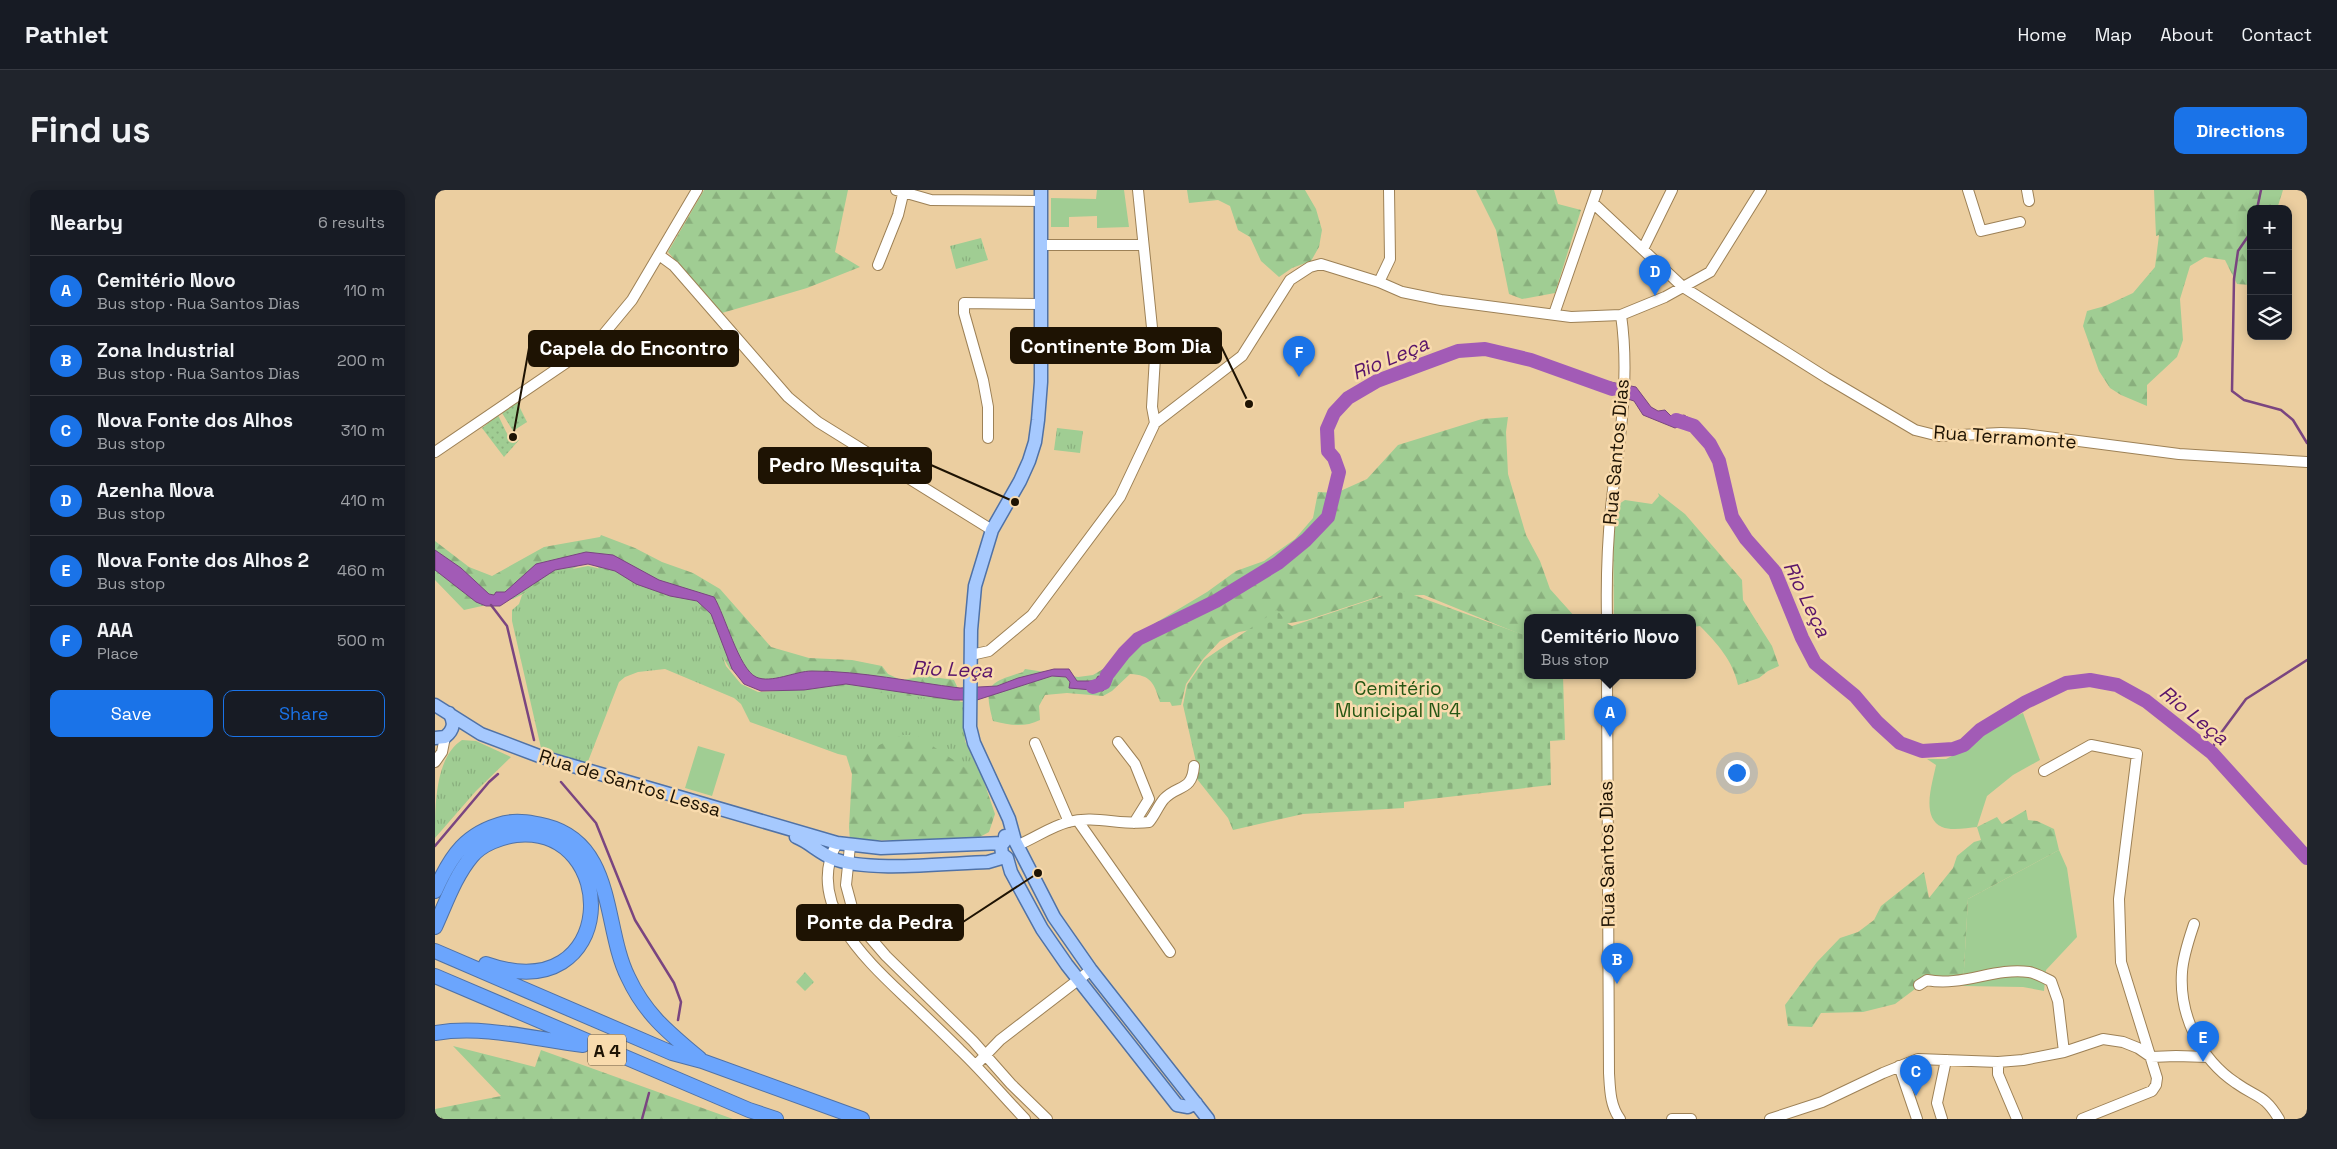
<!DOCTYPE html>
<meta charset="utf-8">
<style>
:root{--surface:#171b24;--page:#20242c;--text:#f1f3f6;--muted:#9ea1a6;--line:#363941;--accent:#1a73e8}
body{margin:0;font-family:"Space Grotesk",sans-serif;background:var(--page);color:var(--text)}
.controls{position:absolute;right:15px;top:15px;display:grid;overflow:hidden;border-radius:10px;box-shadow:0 2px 12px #0003}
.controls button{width:45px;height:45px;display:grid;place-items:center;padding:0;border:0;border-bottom:1px solid var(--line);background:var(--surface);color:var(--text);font:25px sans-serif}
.you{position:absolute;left:1301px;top:582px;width:18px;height:18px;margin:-12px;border:4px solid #fff;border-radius:50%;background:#1a73e8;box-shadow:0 0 0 8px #1a73e833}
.badge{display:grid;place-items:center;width:32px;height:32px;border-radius:50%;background:var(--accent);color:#fff;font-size:16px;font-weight:700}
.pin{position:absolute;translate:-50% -41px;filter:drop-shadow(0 1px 2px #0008)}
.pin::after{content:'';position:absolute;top:26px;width:18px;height:15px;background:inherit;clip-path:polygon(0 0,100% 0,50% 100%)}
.popup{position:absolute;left:1089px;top:424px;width:172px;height:65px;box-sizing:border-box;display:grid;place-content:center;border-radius:10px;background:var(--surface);filter:drop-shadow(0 1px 4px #0005);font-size:16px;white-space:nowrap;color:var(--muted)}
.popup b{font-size:19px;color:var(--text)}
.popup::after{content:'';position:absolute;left:50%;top:100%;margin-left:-10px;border:10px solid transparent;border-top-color:var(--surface)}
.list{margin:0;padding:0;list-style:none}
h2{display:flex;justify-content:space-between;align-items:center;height:65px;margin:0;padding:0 20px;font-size:21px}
h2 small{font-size:16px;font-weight:400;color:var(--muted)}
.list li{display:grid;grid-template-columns:32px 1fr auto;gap:15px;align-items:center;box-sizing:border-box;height:70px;padding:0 20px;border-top:1px solid var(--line)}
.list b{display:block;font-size:19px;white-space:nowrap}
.list p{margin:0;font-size:16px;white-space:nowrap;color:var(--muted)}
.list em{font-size:16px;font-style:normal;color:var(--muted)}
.actions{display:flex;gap:10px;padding:15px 20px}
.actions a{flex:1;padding:11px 0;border:1px solid var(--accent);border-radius:10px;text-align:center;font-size:18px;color:var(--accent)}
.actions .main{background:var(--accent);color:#fff}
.icon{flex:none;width:28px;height:28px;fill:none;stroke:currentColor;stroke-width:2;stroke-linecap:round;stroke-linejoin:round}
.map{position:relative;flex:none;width:1872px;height:929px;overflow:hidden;border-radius:10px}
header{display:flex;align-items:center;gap:30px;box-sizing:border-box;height:70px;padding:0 25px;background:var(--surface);border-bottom:1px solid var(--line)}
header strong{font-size:24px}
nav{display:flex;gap:28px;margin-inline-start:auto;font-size:18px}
.intro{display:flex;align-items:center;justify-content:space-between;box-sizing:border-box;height:120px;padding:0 30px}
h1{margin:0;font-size:35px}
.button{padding:12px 22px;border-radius:10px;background:var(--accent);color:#fff;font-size:18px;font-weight:700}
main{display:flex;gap:30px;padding:0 30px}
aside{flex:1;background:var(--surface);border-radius:10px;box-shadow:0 2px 12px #0003}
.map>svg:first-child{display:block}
.grass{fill:#a0cd93}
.forest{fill:url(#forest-firs)}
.cemetery{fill:url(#cemetery-stones)}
.park{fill:url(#park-tufts)}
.garden{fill:url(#garden-dots)}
.water{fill:#a25bb6;stroke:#7a4580}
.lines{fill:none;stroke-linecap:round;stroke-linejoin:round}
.stream{stroke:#7a4580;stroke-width:2.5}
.river{stroke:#a25bb6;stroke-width:14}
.minor-casing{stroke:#9d8156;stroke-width:12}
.major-casing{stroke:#5072a6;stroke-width:15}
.highway-casing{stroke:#5072a6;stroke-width:16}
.minor{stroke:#fff;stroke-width:10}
.major{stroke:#a6c9fe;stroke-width:12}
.highway{stroke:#6ba5fd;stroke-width:14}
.labels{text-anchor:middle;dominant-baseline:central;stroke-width:5;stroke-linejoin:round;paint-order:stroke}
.shield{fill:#f9dbad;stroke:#604f36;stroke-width:1}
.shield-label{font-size:18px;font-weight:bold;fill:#1e1303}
.street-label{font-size:19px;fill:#1e1303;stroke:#f9dbad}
.park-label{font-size:19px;fill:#265714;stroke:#f9dbad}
.water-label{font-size:20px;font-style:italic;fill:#59146a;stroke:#f9dbad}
.leader{fill:none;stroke:#1e1303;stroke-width:2}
.callout-dot{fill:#1e1303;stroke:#f9dbad;stroke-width:2}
.callout{fill:#1e1303;stroke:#1e1303;stroke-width:2}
.callout-label{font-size:20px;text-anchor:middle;font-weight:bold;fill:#fff}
</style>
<header>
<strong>Pathlet</strong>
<nav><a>Home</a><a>Map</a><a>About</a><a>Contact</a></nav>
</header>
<div class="intro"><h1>Find us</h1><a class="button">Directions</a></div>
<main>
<aside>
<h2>Nearby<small>6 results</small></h2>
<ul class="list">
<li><span class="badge">A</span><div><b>Cemitério Novo</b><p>Bus stop · Rua Santos Dias</p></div><em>110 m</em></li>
<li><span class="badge">B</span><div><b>Zona Industrial</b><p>Bus stop · Rua Santos Dias</p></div><em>200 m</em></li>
<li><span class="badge">C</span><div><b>Nova Fonte dos Alhos</b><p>Bus stop</p></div><em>310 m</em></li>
<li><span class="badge">D</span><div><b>Azenha Nova</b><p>Bus stop</p></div><em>410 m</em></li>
<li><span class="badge">E</span><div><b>Nova Fonte dos Alhos 2</b><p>Bus stop</p></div><em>460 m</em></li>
<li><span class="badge">F</span><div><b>AAA</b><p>Place</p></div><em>500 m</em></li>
</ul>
<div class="actions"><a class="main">Save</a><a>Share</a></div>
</aside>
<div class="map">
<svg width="1872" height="929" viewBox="0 0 1872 929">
<defs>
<pattern id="forest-firs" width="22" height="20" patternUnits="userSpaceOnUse" patternTransform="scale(1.25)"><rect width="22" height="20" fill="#a0cd93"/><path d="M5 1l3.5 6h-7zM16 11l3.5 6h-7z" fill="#89af7d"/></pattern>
<pattern id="cemetery-stones" width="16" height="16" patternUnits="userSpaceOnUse" patternTransform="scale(1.25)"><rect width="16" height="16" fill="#a0cd93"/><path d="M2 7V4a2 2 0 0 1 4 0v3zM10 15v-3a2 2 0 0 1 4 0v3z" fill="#89af7d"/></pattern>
<pattern id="park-tufts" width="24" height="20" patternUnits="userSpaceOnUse" patternTransform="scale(1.25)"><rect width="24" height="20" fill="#a0cd93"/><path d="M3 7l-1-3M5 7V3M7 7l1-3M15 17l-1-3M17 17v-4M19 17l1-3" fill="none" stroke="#89af7d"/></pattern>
<pattern id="garden-dots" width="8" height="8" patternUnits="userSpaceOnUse" patternTransform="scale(1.25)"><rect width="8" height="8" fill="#a0cd93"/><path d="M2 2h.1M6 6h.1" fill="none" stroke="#89af7d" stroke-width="1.8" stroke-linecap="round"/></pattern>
</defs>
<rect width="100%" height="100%" fill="#ebcea0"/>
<path class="grass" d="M662,0H689L694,37L662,38V26L634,27V37H616V8L661,9Z
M655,139L698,142L696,163L653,159Z
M1588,523L1605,570L1578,585L1552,606L1542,637C1532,638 1516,641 1507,637C1485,627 1498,592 1501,575L1492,569H1511L1529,560L1567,532Z
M263,556L290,564L277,606L250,598Z
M1624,660L1632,678L1642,747L1611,780L1609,801L1588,797L1528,796L1533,709Z"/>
<path class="forest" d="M269,0H413L400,62L425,77L372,98L287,123L233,62Z
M752,0H870L881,19L887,40L884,57L876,71L857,78L844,87L826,71L815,47L803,40L795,16L783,10L754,13Z
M1041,0H1119L1123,14L1146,20L1120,103L1087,109L1074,104L1061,40Z
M1719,0H1848L1842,19H1816V95L1802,94L1790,70L1770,67L1755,76L1745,109L1748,150L1742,167L1712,195V216L1686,205L1675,198L1664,181L1648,136L1652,121L1670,116L1698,103L1720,77L1724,45L1721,46Z
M1073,227L1071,242L1073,284L1091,345L1105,371L1115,399L1141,428H1092V447L989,405L945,406L872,430L804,442L785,451L768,469L751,494L746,515L737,516L735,512H725C719,493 716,485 695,484L677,501L668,506L632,503L610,505L604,516L605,530C589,538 574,535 558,531C548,494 554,493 588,482L590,479L643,487L658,485L688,467L698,450L717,435L772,402L801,381L829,371L860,349L878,328L883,302L901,303L932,289L963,255L1047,229Z
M1223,303L1250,324L1307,390L1308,410L1337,456L1344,476L1333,481L1324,488L1303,495C1298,471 1282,453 1265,436L1258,437V428H1179L1178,339L1184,314L1190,310L1217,314L1224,306Z
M166,345L200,358L227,372L258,383L285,399L336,457L374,468L417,470L447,476L453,484L466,490L491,486L519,490L525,503L524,539L535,565L547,586L560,624L554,642L543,648L415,651L414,637L417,584L393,507L345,501L295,479L280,455L172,390L157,369L78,409L29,420L0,390V351L34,377L57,386L109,357L165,347Z
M1591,620L1593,630L1602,631L1619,639L1624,660L1533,709L1528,796L1518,791L1484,796L1460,814L1428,822L1386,823L1377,837L1353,836L1350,815L1382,772L1405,748L1423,742L1439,730L1446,716L1489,682L1494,708L1518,678L1522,666L1539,652L1546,650L1542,637L1562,627L1567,634Z
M18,856L100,877L106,860L298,929H0V919L66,906Z"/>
<path class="cemetery" d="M965,400L1092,446V486H1128L1130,550L1115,551L1116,595L969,612V618L868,624L798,640L793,628L762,589L761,572L748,515L752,495L769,470L842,420L853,434L857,436Z"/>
<path class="park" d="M546,48L553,70L521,79L515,56Z
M622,238L648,241L645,263L619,260Z
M153,376L179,382L223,405L260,414L274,426L291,476L306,494L323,502L404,498L529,512L530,551L541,575L538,583L481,545H467L417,567L403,564L315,532L306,514L299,508L230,479L203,482L190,487L184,492L152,574L106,558L77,431V420L84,414L87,405L122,382Z
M27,550L41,551L76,567L41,601L0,648C0,616 0,567 27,550Z
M370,782L379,792L370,801L361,792Z"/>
<path class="garden" d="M82,212L92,232L78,241L67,223Z
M63,225L75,250H84L69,267L47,238Z"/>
<path class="water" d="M1160,189L1201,197L1216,217L1223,221L1230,220L1238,228L1249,225L1259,231L1257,237L1247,235L1240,238L1208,225L1199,211L1159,198Z
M0,360L26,378L54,404L59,405L61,402H70L101,374L151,362L178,365L224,390L279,407C290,425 304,479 321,487C336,494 360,481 377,481C427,481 476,492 525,498L562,496L583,488L619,479H634L642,491H660L663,486L676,490L668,501L634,498L635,492L631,487L617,486L542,510H519L411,494L369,500L326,501L309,494L297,479L276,424L262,411L235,406L201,394L180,381L153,374L120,380L65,416H51L41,412L0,380Z"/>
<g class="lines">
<path class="stream" d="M1822,19L1826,0
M1816,42L1803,61L1799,89L1797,201L1809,210L1846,220L1858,230L1872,253
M56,415L72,436L99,550
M1777,563L1780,551L1811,509L1872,470
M126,592L161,633L200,730L239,793L246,812L243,830
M0,656L54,592L63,584
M207,929L214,903"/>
<path class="river" d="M1241,230L1259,236L1275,254L1284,271L1297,327L1311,349L1340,382L1367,448L1380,473L1420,506L1442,532L1465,553L1487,561L1518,559L1529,555L1545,540L1591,512L1631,493L1655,490L1682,495L1711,511L1777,563L1872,668
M658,497L669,493L672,485L689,463L703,449L781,411L843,373L871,350L893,327L904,282L899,268L893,261L892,239L899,223L913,208L942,191L1023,161L1050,159L1096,170L1177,199"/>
<defs>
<path id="minor" d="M461,0L496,10L607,11
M703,0L720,167L717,217L720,233
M1533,0L1546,41L1585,32
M1592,0L1594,11
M1158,13L1248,97L1392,188L1480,240L1504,246L1566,243L1589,244L1744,264L1872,272
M606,55H708
M1208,59L1237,0
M224,65L239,76L353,207L383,232L557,340
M443,75L463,25L469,0
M944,92L955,69L954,0
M1119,124L1162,0
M553,248V217L548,190L529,123V113L606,114
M0,262L163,151L197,110L262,0
M1172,428C1171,383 1173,337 1179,292C1187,238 1194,180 1186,125
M536,465L554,461L597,425L685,307L720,233L807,166L855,90L875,77L886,74L944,92L967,102L1006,110L1136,127L1186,125L1230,107L1275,82L1326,0
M1172,486L1174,883C1175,899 1175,916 1185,929
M683,552L700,574L714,609L699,633
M600,553L634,632
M0,572L7,562L10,547
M1609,581L1656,555L1702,564L1684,709L1686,772L1722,888L1721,895L1717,901L1647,929
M643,631L735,762
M402,653C369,713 431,770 470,807C489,825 507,842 525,860C548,882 568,906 590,929
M583,655C600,648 615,637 633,632C660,625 688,636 714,632C720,625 723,616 729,609C743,594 757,602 759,576
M415,656L411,695L418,721L426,737L451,766L538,851L576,894L612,929
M1759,734C1754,749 1748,766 1747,782C1744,825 1765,869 1801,893C1822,908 1829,904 1844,929
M1484,795L1492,790C1527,797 1560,777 1594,782C1601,783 1609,788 1616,791L1623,811L1629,862
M1563,872V884L1582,929
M541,875L565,850L656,780
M1464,876L1482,929
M1237,929H1256
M1335,929L1387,912L1448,883L1483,869L1563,872L1588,870L1629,862L1668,849L1688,852L1703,858L1716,867L1741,866L1773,867
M1507,929L1502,913L1511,870"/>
<path id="major" d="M606,0V192L603,230L600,252L594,271L585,291L557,340L540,396L536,440L535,537L539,553L574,629L580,651L619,727L656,780L773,929
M0,515L46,544L104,566L402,653L446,658L568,653
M0,548L10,547C19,540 20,532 14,523
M570,646V651L566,656L567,664L572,668L576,682L607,739L632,775L742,915L753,917L761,913
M361,647C374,652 384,663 397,668C430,683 514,673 553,672L570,667"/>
<path id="highway" d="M0,701C16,665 31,643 70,633C84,630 98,633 111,636C181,654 168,737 193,787C210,824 234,843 265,869
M0,737C11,713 20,686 37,666C47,654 66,647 81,645C186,634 185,821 51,774
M0,761L237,863L267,871L427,929
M0,786L314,920L341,929
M0,843C49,835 99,849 148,855"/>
</defs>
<use href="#minor" class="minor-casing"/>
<use href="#major" class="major-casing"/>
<use href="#highway" class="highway-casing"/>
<use href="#minor" class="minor"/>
<use href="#major" class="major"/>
<use href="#highway" class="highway"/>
</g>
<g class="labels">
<rect class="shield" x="153" y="844.5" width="38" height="31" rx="4"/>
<g class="shield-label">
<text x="172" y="860">A 4</text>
</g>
<g class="street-label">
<text transform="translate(1570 247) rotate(4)">Rua Terramonte</text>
<text transform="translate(1181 262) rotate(-85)">Rua Santos Dias</text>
<text transform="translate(195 593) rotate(17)">Rua de Santos Lessa</text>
<text transform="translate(1172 664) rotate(-91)">Rua Santos Dias</text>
</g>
<g class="park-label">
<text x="963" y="498">Cemitério<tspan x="963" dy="22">Municipal Nº4</tspan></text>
</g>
<g class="water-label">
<text transform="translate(955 168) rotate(-23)">Rio Leça</text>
<text transform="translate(1372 409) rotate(64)">Rio Leça</text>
<text transform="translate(517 479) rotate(2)">Rio Leça</text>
<text transform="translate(1759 525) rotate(39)">Rio Leça</text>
</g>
</g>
<path class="leader" d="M814 214L786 156M78 247L94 158M580 312L496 275M603 683L528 732"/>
<g class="callout-dot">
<circle cx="814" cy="214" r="5"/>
<circle cx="78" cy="247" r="5"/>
<circle cx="580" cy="312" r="5"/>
<circle cx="603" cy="683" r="5"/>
</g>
<g class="callout">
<rect x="576" y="138" width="210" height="35" rx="5"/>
<rect x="94" y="141" width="209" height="35" rx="5"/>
<rect x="324" y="258" width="172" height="35" rx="5"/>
<rect x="362" y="715" width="166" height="35" rx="5"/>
</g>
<g class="callout-label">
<text x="681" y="163">Continente Bom Dia</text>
<text x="199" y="165">Capela do Encontro</text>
<text x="410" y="282">Pedro Mesquita</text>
<text x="445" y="739">Ponte da Pedra</text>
</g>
</svg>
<div class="controls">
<button>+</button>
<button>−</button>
<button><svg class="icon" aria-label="layers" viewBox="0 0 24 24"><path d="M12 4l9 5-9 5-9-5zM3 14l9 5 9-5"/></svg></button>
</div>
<div class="you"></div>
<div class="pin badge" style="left:1175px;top:547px">A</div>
<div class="popup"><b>Cemitério Novo</b>Bus stop</div>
<div class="pin badge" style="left:1182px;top:794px">B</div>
<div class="pin badge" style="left:1481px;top:906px">C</div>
<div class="pin badge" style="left:1220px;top:106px">D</div>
<div class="pin badge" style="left:1768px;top:872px">E</div>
<div class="pin badge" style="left:864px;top:187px">F</div>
</div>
</main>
